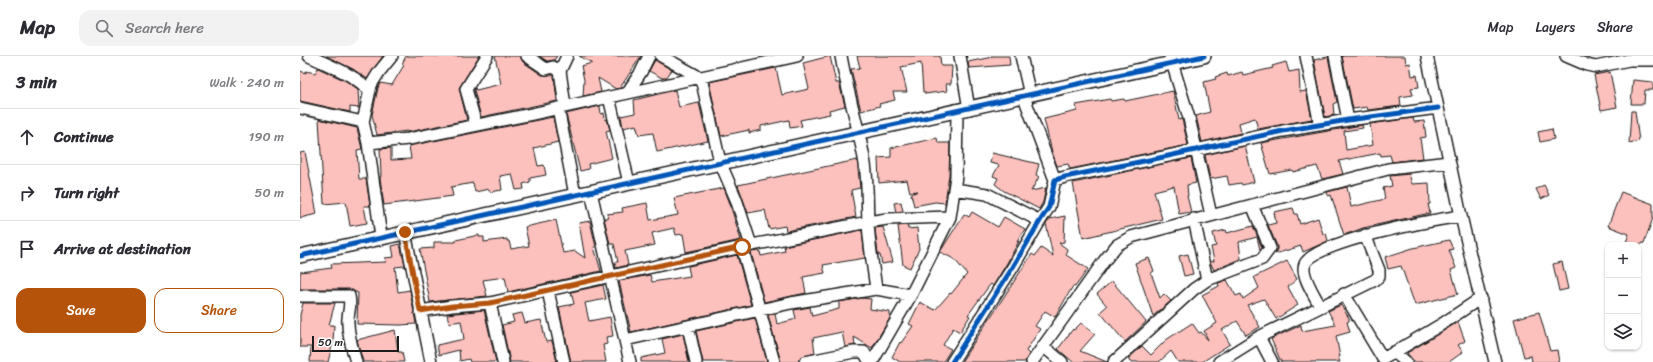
<!DOCTYPE html>
<meta charset="utf-8">
<style>
:root{--surface:#fff;--page:#f2f2f3;--text:#2b2b33;--muted:#7c7c81;--line:#e1e1e2;--accent:#b45309}
body{margin:0;font-family:Sriracha,sans-serif;background:var(--page);color:var(--text)}
.controls{position:absolute;right:12px;bottom:12px;display:grid;overflow:hidden;border-radius:8px;box-shadow:0 1px 3px #0004}
.controls button{width:36px;height:36px;display:grid;place-items:center;padding:0;border:0;border-bottom:1px solid var(--line);background:var(--surface);color:var(--text);font:20px sans-serif}
.scale{position:absolute;left:12px;bottom:10px;width:87px;box-sizing:border-box;padding-left:4px;border:2px solid #1c1c1c;border-top:0;font-size:11px;line-height:14px;white-space:nowrap;color:#1c1c1c;-webkit-text-stroke:3px #fff;paint-order:stroke}
.stop{position:absolute;width:12px;height:12px;margin:-9px;border:3px solid #b45309;border-radius:50%;background:#fff}
.stop.end{background:#b45309;border-color:#fff;box-shadow:0 1px 4px #0008}
.list{margin:0;padding:0;list-style:none}
h2{display:flex;justify-content:space-between;align-items:center;height:52px;margin:0;padding:0 16px;font-size:17px}
h2 small{font-size:13px;font-weight:400;color:var(--muted)}
.list li{display:grid;grid-template-columns:26px 1fr auto;gap:12px;align-items:center;box-sizing:border-box;height:56px;padding:0 16px;border-top:1px solid var(--line)}
.list b{display:block;font-size:15px;white-space:nowrap}
.list em{font-size:13px;font-style:normal;color:var(--muted)}
.actions{display:flex;gap:8px;padding:12px 16px}
.actions a{flex:1;padding:9px 0;border:1px solid var(--accent);border-radius:12px;text-align:center;font-size:14px;color:var(--accent)}
.actions .main{background:var(--accent);color:#fff}
.icon{flex:none;width:22px;height:22px;fill:none;stroke:currentColor;stroke-width:2;stroke-linecap:round;stroke-linejoin:round}
.map{position:relative;flex:none;width:1353px;height:306px;overflow:hidden}
header{display:flex;align-items:center;gap:24px;box-sizing:border-box;height:56px;padding:0 20px;background:var(--surface);border-bottom:1px solid var(--line)}
header strong{font-size:19px}
nav{display:flex;gap:22px;margin-inline-start:auto;font-size:14px}
.search{width:280px;height:36px;background:var(--page);display:flex;align-items:center;gap:10px;box-sizing:border-box;padding:0 14px;border-radius:12px;color:var(--muted);font-size:15px}
main{display:flex}
aside{flex:1;background:var(--surface)}
.map>svg:first-child{display:block}
.building{fill:#fdc1bd;stroke:#1c1c1c}
.lines{fill:none;stroke-linecap:round;stroke-linejoin:round}
.minor-casing{stroke:#1c1c1c;stroke-width:14}
.tertiary-casing{stroke:#1c1c1c;stroke-width:16}
.minor{stroke:#fff;stroke-width:11}
.tertiary{stroke:#fff;stroke-width:13}
.cycleway-casing{stroke:#fff;stroke-width:8}
.cycleway{stroke:#0057b8;stroke-width:5}
.route{stroke:#b45309;stroke-width:5}
</style>
<header>
<strong>Map</strong>
<div class="search"><svg class="icon" aria-label="search" viewBox="0 0 24 24"><circle cx="10" cy="10" r="6"/><path d="M15 15l6 6"/></svg>Search here</div>
<nav><a>Map</a><a>Layers</a><a>Share</a></nav>
</header>
<main>
<aside>
<h2>3 min<small>Walk · 240 m</small></h2>
<ul class="list">
<li><svg class="icon" aria-label="ahead" viewBox="0 0 24 24"><path d="M12 20V5M6 11l6-6 6 6"/></svg><div><b>Continue</b></div><em>190 m</em></li>
<li><svg class="icon" aria-label="right" viewBox="0 0 24 24"><path d="M7 20v-9h11M14 6l5 5-5 5"/></svg><div><b>Turn right</b></div><em>50 m</em></li>
<li><svg class="icon" aria-label="arrive" viewBox="0 0 24 24"><path d="M6 21V4h12l-3 4 3 4H6"/></svg><div><b>Arrive at destination</b></div></li>
</ul>
<div class="actions"><a class="main">Save</a><a>Share</a></div>
</aside>
<div class="map">
<svg width="1353" height="306" viewBox="0 0 1353 306">
<rect width="100%" height="100%" fill="#fff"/>
<filter id="ink" filterUnits="userSpaceOnUse"><feTurbulence type="fractalNoise" baseFrequency=".025" numOctaves="2"/><feDisplacementMap in="SourceGraphic" scale="8" xChannelSelector="R" yChannelSelector="G"/><feConvolveMatrix kernelMatrix="1 2 1 2 8 2 1 2 1" color-interpolation-filters="sRGB"/></filter>
<g filter="url(#ink)">
<path class="building" d="M26,0H83L67,23L53,13Z
M106,0H179L159,32L167,64L108,76L107,75L77,79L72,59L78,32L80,27L92,29L104,9L102,8Z
M195,0H220L223,6L242,19H254L257,45L181,61L174,34L175,32L176,34L201,28Z
M239,0H257L254,4L247,5Z
M279,0H341L320,32L316,33L298,22L301,36L283,40L284,24L281,10L292,7Z
M530,0L536,27H539L545,50L529,54L530,58L500,64L502,70L490,72L489,64L461,70V74L449,77V74L421,80L409,26L476,12L482,39L509,33L503,7Z
M557,0H640L641,10H652L651,28H646L647,35L625,38V36H623L621,7L601,11L607,36H593L595,44L579,48L580,50L561,55L551,13L560,12Z
M691,0H709L710,9L669,12L668,6L692,1Z
M1042,0H1105L1106,8L1110,7L1112,20L1117,19L1119,31L1111,32L1113,39L1100,41L1101,50L1068,54L1067,51L1053,53Z
M1028,1L1037,46L1033,48L1034,59L1025,61L1014,4Z
M355,4L372,14L366,22H362L349,15Z
M986,6L989,16L999,14L1000,36L1006,35L1012,63L958,73L955,62L939,67L941,77L902,86L896,60L910,56L904,26L916,23L915,21L927,17L928,20L942,16L943,19L973,12L972,10Z
M18,12L46,25L58,33L59,52L50,51V56L0,45V15L6,17V15L15,17Z
M1310,16L1317,51L1301,54L1294,19Z
M1333,24L1353,26V34H1345L1344,48H1331Z
M375,34L379,51L399,47L408,85L357,96L353,77L339,79L336,69L323,72L321,60L335,57L334,44Z
M873,35L879,64L882,63L888,89L770,113L768,108L757,110L752,96L744,63L777,55L776,49L810,43L811,45L824,43L825,45Z
M300,50L301,58L304,57L305,64L307,63L310,74L306,75L312,102L288,108L289,113L280,115L266,58Z
M1331,55H1335L1339,85L1329,87Z
M253,61L258,86L234,92L238,110L244,109L246,119L230,122V126L223,128L224,133L216,134L212,118L200,120L202,134L190,136L189,133L175,136L173,127L151,131L153,140L84,149L80,122L81,120L80,93L91,92V104L111,103L109,90Z
M1113,62L1114,66L1124,65L1126,81L1120,82L1123,102L1092,106L1090,99L1081,100L1080,97L1039,105L1043,118L1022,123L1017,110L993,116L992,114L970,118L961,87L1062,69L1063,72L1044,75L1046,94L1073,89L1070,68Z
M19,63L57,72L62,93L57,94L59,123H66L70,150H64L67,167L50,170L46,146L24,148Z
M1252,73L1254,83L1240,86L1238,76Z
M637,82L638,87H650L649,119L645,147L635,146L614,150L611,138L618,135L610,136L607,124L579,127L578,102L591,101V92Z
M945,90L954,126L942,129L941,127L929,129L927,120L910,123L905,99Z
M5,96L17,158L0,162V97Z
M692,97L739,108L736,119L739,121L731,135L746,132L743,146L739,153L704,135L695,128L698,122L693,120L699,109L690,107Z
M891,102L896,127L887,129L888,140H887L891,156L879,158L874,130L854,135L862,163L783,182L773,127Z
M557,104L560,132L551,134L556,161L486,175L485,170L469,173L465,154L448,157L438,129Z
M1109,118L1112,128L1129,127L1130,148H1128L1130,157L1063,172L1044,179L1031,139L1028,140L1027,136L1047,131L1051,151L1085,143L1083,132L1092,130L1090,120Z
M1244,129L1249,139L1241,143L1236,133Z
M424,132L429,145L441,184L386,196L383,178L376,179L374,172L352,177L355,189L325,195L328,209L316,212L315,206H318L314,188H310L304,162H308L307,158L323,156L322,152L347,147L350,164L378,159L374,142Z
M1321,136L1353,148V162L1344,187L1338,189H1325L1329,178L1308,170Z
M601,146L603,155L596,156L594,147Z
M993,152L995,158H997L1000,168L1018,162L1023,178L1026,177L1028,185L1003,196L1001,190L975,198L977,193V190L968,169L976,167L974,156Z
M672,156L698,171L704,161L725,173L717,186L719,185L707,207L693,230L691,228L689,230L668,259L670,260L660,276L653,272L643,289L651,293L643,306H600L592,301L600,286L601,287L613,270L609,268L620,246L635,254L650,237L651,238L667,218L654,203L640,196L664,158L669,161Z
M765,160L764,186L759,187L767,193L766,199L788,213L775,231L773,230L755,261L745,255L735,270L740,273L726,295L729,298L725,306H661L732,198L735,200L741,192L753,200L746,168L750,163Z
M256,164L263,197L275,195L285,202L279,167L290,165L296,191H294L301,215L208,236L205,221L183,224L187,240L130,246L120,193L134,192V186H156V184L179,179V181H184V186L207,183V185H209L211,193L229,190L225,171Z
M607,169L608,173L617,172L619,193L610,212L603,209L598,170Z
M953,170L962,191L960,194L957,181L939,186L941,203L914,214L910,206L914,205L911,191L916,190L913,177L926,174L927,177Z
M583,171L593,206L582,208L580,199H578L575,172Z
M562,174L565,202L523,209L525,217L503,221L506,237L464,246L451,196L460,195L461,200L485,195L484,190Z
M1149,184L1153,193L1149,194L1156,212L1151,214L1158,238L1115,249L1101,210L1088,213L1085,201L1113,192Z
M100,188L105,210L95,211L98,236L110,234L116,268L100,269L57,268L58,237L49,233H0V216L32,212L31,208L86,206L85,202L94,201L92,190Z
M888,198L893,218L884,220L879,200Z
M437,199L451,249L331,276L319,225L350,219L352,226L390,220L388,211L389,210Z
M849,202L854,215L851,217L860,242L864,238L871,245L853,260L835,207Z
M987,205L997,223L988,231L998,249L976,263L964,243L947,249L960,271L946,279L937,265L922,274L930,288L902,306H878L871,295L859,306H830L828,303L842,290L851,299L866,284L892,267L899,277L901,276L908,284L904,275L917,267L902,239L919,230L918,227L927,224L936,240L941,238L943,243L959,232L954,221Z
M1262,206L1268,233L1259,235L1253,208Z
M812,225L846,266L825,286L800,256L807,250L797,238Z
M303,229L306,243L285,247L289,265L310,261L313,280L306,281L307,288L303,289L306,306H271L259,251L274,248L271,236Z
M562,242L571,243L570,253L590,256V262L572,292L554,281L555,289L545,291L542,276L513,282L515,297L501,301L498,306H481L468,259L475,258L477,268L496,263L494,254L510,251L512,260L539,253V246Z
M3,247H35L29,269H34L33,286L28,306H10L11,291H0V259Z
M1041,249L1049,262V265L1047,266L1050,276L1036,280L1040,301H1038L1040,306H981L971,283L1001,269L1002,275L1036,269L1028,255Z
M184,254L196,306H170L169,303L160,305L159,294L139,299L137,289L164,283L161,265L149,267L147,258Z
M1239,256L1250,295L1257,294L1259,306H1232L1231,300L1224,301L1214,263Z
M222,257L225,267L241,264L246,286L252,285L257,306H210L202,269L214,266L212,259Z
M455,262L467,306H403L396,275Z
M1158,266L1165,285L1158,289L1163,296L1149,306H1113L1107,297Z
M781,267L795,278L780,295L807,306H773L758,293L773,273L774,274Z
M95,274L98,296H102L104,306H63L57,284Z
M383,278L389,306H341V302L365,297L362,283Z"/>
<g class="lines">
<defs>
<path id="minor" d="M9,0C30,10 54,18 70,35
M227,0L246,13L253,11L260,15
M361,0L401,22L420,106L436,143L451,189
M541,0C547,36 559,71 565,108C568,127 567,146 568,166C569,188 573,210 576,233
M660,0L669,53
M721,0L730,39
M870,0L889,62L911,159
M1006,0L1020,69
M1035,0L1048,64
M1127,0L1161,160L1195,306
M1266,0L1287,9L1296,11L1329,4H1353
M327,37L341,16L349,0
M309,41L329,127
M724,41L755,124
M265,50L260,15L267,0
M0,52L63,66
M258,52L275,139
M176,69L166,33L187,0
M68,87L109,83L232,58L497,0
M654,133L687,138L740,165
M291,136L330,306
M105,176L131,306
M81,181L68,87L63,66L71,29L79,16L92,0
M442,191L474,306
M907,224L962,203L970,192L952,149
M248,235L264,306
M1044,238L1083,303L1142,268L1181,242
M0,240H49C51,249 49,253 48,262C47,276 52,292 56,306
M190,247L203,306
M1020,250C1015,240 1000,218 1005,208C1015,185 1134,164 1161,160
M120,255L152,250L190,247L442,191L568,166L587,163L650,161
M388,270L396,306
M959,281L972,306
M325,284L491,247L576,233L611,239
M743,290L762,306
M1094,296L1106,306
M505,306L554,296H564L568,303L573,305L575,301L611,239L650,161L656,120L657,56
M652,306L713,211L740,165L749,151L755,124L765,121L859,102L983,75L1048,64L1138,52
M732,306L804,205L817,189L831,181L1088,113L1149,106
M814,306L894,233L907,224L894,163
M919,306L959,281L1075,224L1079,220V214L1065,179"/>
<path id="tertiary" d="M0,200L904,0"/>
</defs>
<use href="#minor" class="minor-casing"/>
<use href="#tertiary" class="tertiary-casing"/>
<use href="#minor" class="minor"/>
<use href="#tertiary" class="tertiary"/>
<defs>
<path id="cycleway" d="M0,200L904,0
M652,306L713,211L740,165L749,151L755,124L765,121L859,102L983,75L1048,64L1138,52"/>
</defs>
<use href="#cycleway" class="cycleway-casing"/>
<use href="#cycleway" class="cycleway"/>
</g>
</g>
<g class="lines" filter="url(#ink)">
<path class="route" d="M105,176L120,255L152,250L190,247L442,191"/>
</g>
</svg>
<div class="controls">
<button>+</button>
<button>−</button>
<button><svg class="icon" aria-label="layers" viewBox="0 0 24 24"><path d="M12 4l9 5-9 5-9-5zM3 14l9 5 9-5"/></svg></button>
</div>
<div class="scale">50 m</div>
<div class="stop" style="left:442px;top:191px"></div>
<div class="stop end" style="left:105px;top:176px"></div>
</div>
</main>
